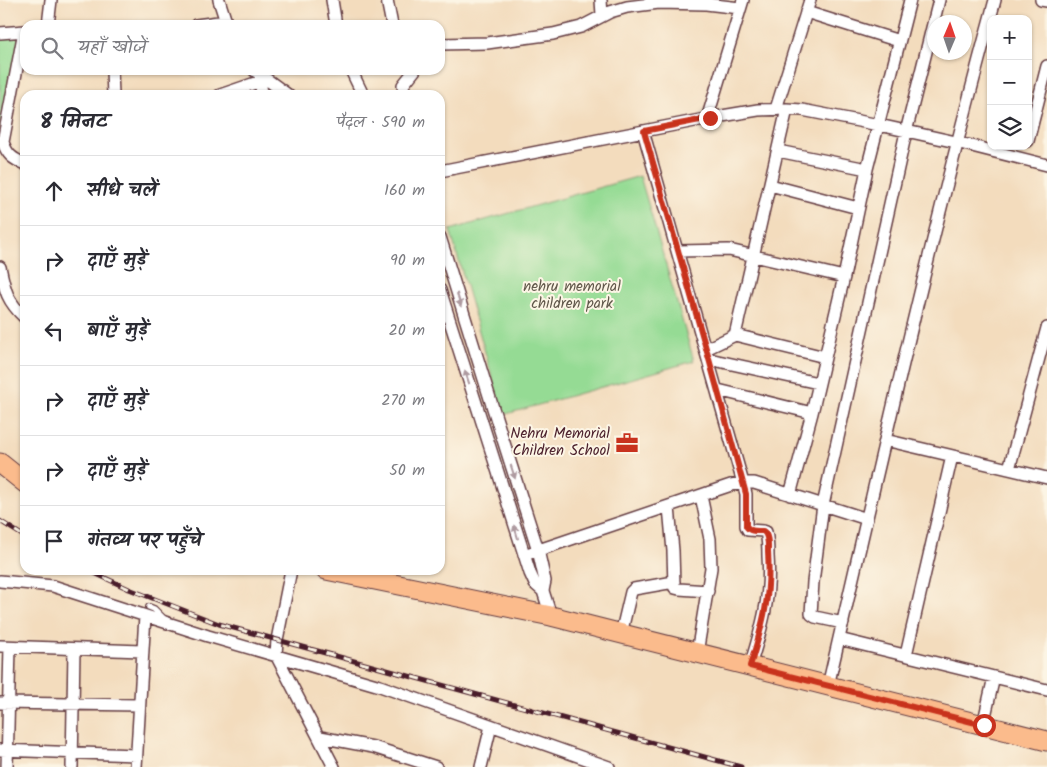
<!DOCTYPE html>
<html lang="hi">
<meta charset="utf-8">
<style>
:root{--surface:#fff;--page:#f2f2f3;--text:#2b2b33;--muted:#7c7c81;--line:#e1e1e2}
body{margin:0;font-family:Kalam,"Playpen Sans Deva",sans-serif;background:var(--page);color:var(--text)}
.controls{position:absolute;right:15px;top:15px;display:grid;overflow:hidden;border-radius:10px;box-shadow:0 1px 4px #0004}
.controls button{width:45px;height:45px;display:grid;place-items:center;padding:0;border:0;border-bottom:1px solid var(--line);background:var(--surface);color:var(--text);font:25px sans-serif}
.compass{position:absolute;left:927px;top:15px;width:45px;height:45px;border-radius:50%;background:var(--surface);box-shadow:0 1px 4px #0004;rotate:2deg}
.stop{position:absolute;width:15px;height:15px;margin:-11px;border:4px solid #c8321e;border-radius:50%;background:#fff}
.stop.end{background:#c8321e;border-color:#fff;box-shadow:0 1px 5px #0008}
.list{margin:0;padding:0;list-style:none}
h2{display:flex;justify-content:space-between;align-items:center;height:65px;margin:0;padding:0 20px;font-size:21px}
h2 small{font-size:16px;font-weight:400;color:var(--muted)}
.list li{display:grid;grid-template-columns:32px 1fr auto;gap:15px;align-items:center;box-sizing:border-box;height:70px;padding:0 20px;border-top:1px solid var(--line)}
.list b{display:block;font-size:19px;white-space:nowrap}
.list em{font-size:16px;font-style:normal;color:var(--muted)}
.icon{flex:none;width:28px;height:28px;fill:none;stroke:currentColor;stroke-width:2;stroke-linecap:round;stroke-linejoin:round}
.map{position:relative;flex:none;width:1047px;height:767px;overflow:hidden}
.search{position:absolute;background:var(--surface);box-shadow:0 1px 4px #0004;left:20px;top:20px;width:425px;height:55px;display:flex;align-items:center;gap:12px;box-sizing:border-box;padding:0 18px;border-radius:15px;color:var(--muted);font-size:19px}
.panel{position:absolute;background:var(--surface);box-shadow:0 1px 4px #0004;left:20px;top:90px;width:425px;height:485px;border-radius:15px}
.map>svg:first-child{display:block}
.green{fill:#95db94;stroke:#707d60}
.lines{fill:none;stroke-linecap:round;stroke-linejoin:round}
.service-casing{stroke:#633b41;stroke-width:8}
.minor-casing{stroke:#633b41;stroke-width:14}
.primary-casing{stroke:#633b41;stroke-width:21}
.service{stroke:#fff;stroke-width:5.5}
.minor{stroke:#fff;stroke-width:11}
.primary{stroke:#fbbb8c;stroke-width:19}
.rail-casing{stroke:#4a1f2b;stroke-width:5}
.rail{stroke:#fcf5e5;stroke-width:3;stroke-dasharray:9;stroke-linecap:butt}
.oneway{fill:#ae9aa0}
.route{stroke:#c8321e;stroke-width:6}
.labels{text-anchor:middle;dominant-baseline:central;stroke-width:4;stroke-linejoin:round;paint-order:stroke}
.park-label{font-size:15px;fill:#60574a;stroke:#fcf5e5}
.poi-label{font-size:15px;fill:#4a1f2b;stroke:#fcf5e5;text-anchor:end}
</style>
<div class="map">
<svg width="1047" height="767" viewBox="0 0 1047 767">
<rect width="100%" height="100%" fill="#fcf5e5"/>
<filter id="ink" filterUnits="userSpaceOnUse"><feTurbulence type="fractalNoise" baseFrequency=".02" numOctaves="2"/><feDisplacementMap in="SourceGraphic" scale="10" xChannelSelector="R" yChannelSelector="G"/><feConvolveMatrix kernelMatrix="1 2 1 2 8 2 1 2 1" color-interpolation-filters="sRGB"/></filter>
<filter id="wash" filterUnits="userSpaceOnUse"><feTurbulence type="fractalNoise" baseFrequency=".0096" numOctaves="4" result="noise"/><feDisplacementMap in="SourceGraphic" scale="20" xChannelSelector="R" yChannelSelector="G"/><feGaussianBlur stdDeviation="1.12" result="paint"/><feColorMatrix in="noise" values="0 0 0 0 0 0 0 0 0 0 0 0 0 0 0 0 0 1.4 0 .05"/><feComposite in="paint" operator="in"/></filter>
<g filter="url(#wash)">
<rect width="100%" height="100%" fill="#f3dcbd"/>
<path class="green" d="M22,34L0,132V35Z
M640,176L694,361L503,415L450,230Z"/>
</g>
<g filter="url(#ink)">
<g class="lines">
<defs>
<path id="service" d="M149,607L154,609L165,620"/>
<path id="minor" d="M219,0L227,25
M332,0L336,25
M387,0L392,25
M601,0L602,15
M1041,0L1047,1
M806,12L899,41
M48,25L51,0
M196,25L226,21
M0,33L25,31
M440,44L487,43L553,34L581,27L610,12L627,7L659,3L706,4L740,8
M112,70L113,95
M254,70L288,95
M351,70L363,95
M260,76L262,95
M220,95L261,81
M404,95L403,85L415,70
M776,109L810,0
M707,119L743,0
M643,131L743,483H754L867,519
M0,141L3,142L24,31
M1028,141L1047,66
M3,142C7,155 13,159 25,164
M778,151L867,169
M440,171L710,118L758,110L787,109L802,110L879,125L956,142L1047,165
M770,185L858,208
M440,237L492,405L538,550L545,581L543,591
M678,251L729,250L844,277
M0,267C5,291 7,301 25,318
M440,290L530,573L535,584L543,591L551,616
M735,335L825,357
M706,349L735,335L787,109
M709,359L818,383
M718,390L812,413
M885,440L1047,478
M1009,469L1047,328
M790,495L812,413L844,277L867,169L910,0
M669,507L673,551L674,586L675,588L679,589L708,591
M524,555L731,485L743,483L746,494V526L748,530L763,531L766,532C768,540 768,548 768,556C771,598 762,627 750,666
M291,570L277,640L276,655L334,767
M0,581L53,586L208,636L380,686L609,767
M843,623L815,617L811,614L813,582L823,505L906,132L939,0
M621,634L631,592L634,589L674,582
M839,639L1047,690
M0,646L142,651
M697,653L711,568L710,539L701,496
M906,655L952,456
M828,686C881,457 933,227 995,0
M0,703L139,705
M983,725L994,677
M320,737L373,747L436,767
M0,750L136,755
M7,767L10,647
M72,767L74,649
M136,767L145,616
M481,767L491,726"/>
<path id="primary" d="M0,463L25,483
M326,570L551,616L1047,741"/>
</defs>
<use href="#service" class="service-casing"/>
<use href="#minor" class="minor-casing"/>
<use href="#primary" class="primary-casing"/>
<use href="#service" class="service"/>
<use href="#minor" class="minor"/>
<use href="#primary" class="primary"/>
<defs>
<path id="rail" d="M0,521L25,537
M88,570L129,589L219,624L741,767"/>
</defs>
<use href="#rail" class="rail-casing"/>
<use href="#rail" class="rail"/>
</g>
<defs><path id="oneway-solid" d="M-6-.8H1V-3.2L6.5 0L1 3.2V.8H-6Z" transform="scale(1.25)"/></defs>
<g class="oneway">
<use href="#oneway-solid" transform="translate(459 300) rotate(73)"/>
<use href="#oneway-solid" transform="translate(467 377) rotate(-108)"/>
<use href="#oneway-solid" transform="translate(513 472) rotate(72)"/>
<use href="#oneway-solid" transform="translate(516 532) rotate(-107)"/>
</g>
</g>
<g class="lines" filter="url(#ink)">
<path class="route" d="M710,118L644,131L709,359L746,494V526C750,532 756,531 763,531C769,535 768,545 768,552C771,597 763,624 750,666L984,725"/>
</g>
<defs>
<symbol id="office-bare" viewBox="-9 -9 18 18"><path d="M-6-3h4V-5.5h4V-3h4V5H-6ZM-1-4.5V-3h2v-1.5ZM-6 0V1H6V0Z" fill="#c8321e" stroke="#fcf5e5" stroke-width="2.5" paint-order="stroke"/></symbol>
</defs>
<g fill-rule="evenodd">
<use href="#office-bare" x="611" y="427" width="32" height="32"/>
</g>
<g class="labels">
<g class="park-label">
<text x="572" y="287">nehru memorial<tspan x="572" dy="17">children park</tspan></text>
</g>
<g class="poi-label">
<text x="610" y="434">Nehru Memorial<tspan x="610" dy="17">Children School</tspan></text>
</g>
</g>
</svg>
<div class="controls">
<button>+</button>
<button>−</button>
<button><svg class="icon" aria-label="layers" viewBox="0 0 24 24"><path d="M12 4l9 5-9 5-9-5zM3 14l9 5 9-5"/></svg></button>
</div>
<svg class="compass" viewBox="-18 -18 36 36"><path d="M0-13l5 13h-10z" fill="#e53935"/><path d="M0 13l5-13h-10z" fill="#7c7c81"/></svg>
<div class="stop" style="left:984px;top:725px"></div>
<div class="stop end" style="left:710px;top:118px"></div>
<div class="search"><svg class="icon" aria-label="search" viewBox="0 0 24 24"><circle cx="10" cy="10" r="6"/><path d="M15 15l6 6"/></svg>यहाँ खोजें</div>
<section class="panel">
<h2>8 मिनट<small>पैदल · 590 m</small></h2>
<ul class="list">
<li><svg class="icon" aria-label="ahead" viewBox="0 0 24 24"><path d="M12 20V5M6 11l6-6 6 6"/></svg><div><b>सीधे चलें</b></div><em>160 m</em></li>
<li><svg class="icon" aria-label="right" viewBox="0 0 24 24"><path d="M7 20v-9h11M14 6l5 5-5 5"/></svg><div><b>दाएँ मुड़ें</b></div><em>90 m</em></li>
<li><svg class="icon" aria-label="left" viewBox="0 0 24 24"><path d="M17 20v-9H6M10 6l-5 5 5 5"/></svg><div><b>बाएँ मुड़ें</b></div><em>20 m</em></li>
<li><svg class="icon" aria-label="right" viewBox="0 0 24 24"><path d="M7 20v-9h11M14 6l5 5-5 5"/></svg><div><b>दाएँ मुड़ें</b></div><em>270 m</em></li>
<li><svg class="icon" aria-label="right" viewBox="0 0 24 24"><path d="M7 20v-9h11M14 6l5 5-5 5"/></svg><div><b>दाएँ मुड़ें</b></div><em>50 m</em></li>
<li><svg class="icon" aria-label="arrive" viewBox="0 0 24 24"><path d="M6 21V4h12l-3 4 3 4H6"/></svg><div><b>गंतव्य पर पहुँचे</b></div></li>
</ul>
</section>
</div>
